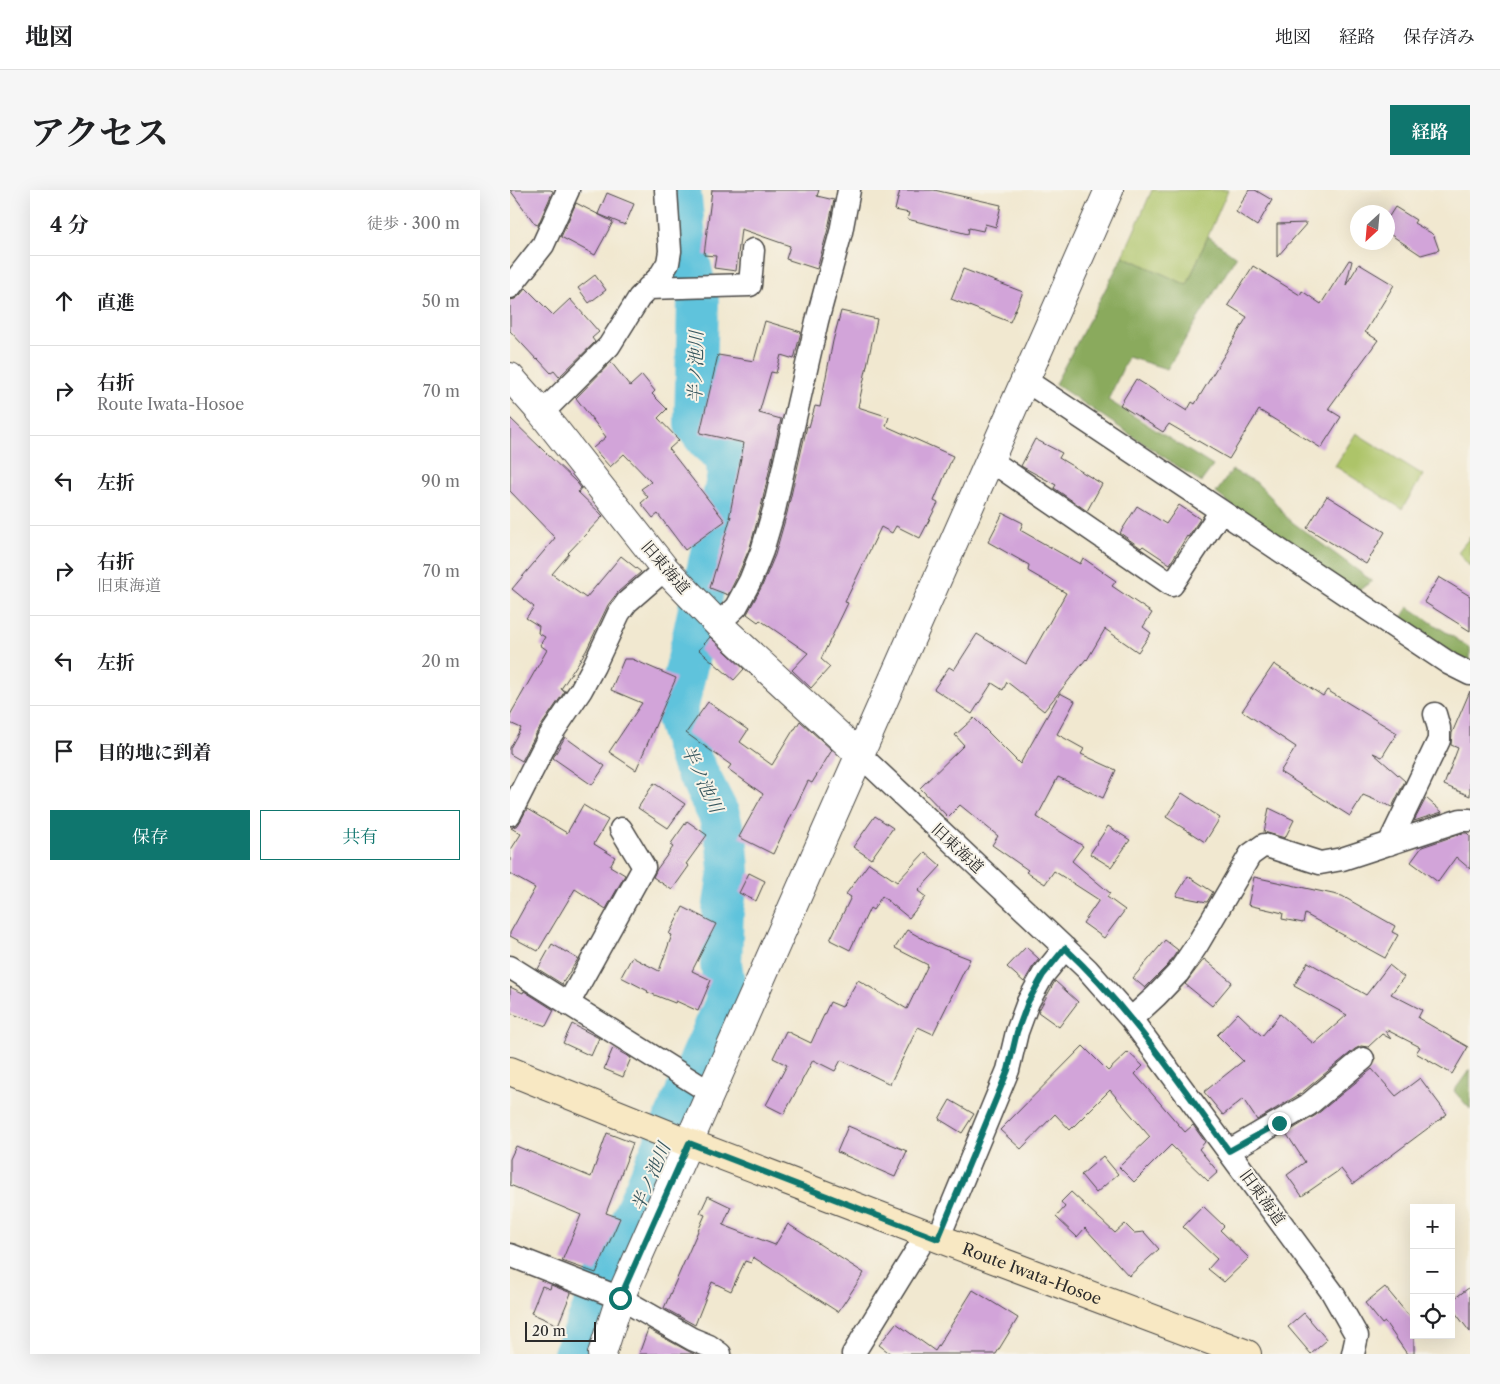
<!DOCTYPE html>
<html lang="ja">
<meta charset="utf-8">
<style>
:root{--surface:#fff;--page:#f6f6f6;--text:#202124;--muted:#757577;--line:#e0e0e0;--accent:#0f766e}
body{margin:0;font-family:"Libre Caslon Text","Noto Serif JP",serif;background:var(--page);color:var(--text)}
.controls{position:absolute;right:15px;bottom:15px;display:grid;overflow:hidden;border-radius:0px;box-shadow:0 5px 20px #0002}
.controls button{width:45px;height:45px;display:grid;place-items:center;padding:0;border:0;border-bottom:1px solid var(--line);background:var(--surface);color:var(--text);font:25px sans-serif}
.compass{position:absolute;left:840px;top:15px;width:45px;height:45px;border-radius:50%;background:var(--surface);box-shadow:0 5px 20px #0002;rotate:206deg}
.scale{position:absolute;left:15px;bottom:12px;width:71px;box-sizing:border-box;padding-left:5px;border:2px solid #2b2b2b;border-top:0;font-size:14px;line-height:18px;white-space:nowrap;color:#2b2b2b;-webkit-text-stroke:4px #f7f3e8;paint-order:stroke}
.stop{position:absolute;width:15px;height:15px;margin:-11px;border:4px solid #0f766e;border-radius:50%;background:#fff}
.stop.end{background:#0f766e;border-color:#fff;box-shadow:0 1px 5px #0008}
.list{margin:0;padding:0;list-style:none}
h2{display:flex;justify-content:space-between;align-items:center;height:65px;margin:0;padding:0 20px;font-size:21px}
h2 small{font-size:16px;font-weight:400;color:var(--muted)}
.list li{display:grid;grid-template-columns:32px 1fr auto;gap:15px;align-items:center;box-sizing:border-box;height:90px;padding:0 20px;border-top:1px solid var(--line)}
.list b{display:block;font-size:19px;white-space:nowrap}
.list p{margin:0;font-size:16px;white-space:nowrap;color:var(--muted)}
.list em{font-size:16px;font-style:normal;color:var(--muted)}
.actions{display:flex;gap:10px;padding:15px 20px}
.actions a{flex:1;padding:11px 0;border:1px solid var(--accent);border-radius:0px;text-align:center;font-size:18px;color:var(--accent)}
.actions .main{background:var(--accent);color:#fff}
.icon{flex:none;width:28px;height:28px;fill:none;stroke:currentColor;stroke-width:2;stroke-linecap:round;stroke-linejoin:round}
.map{position:relative;flex:none;width:960px;height:1164px;overflow:hidden;border-radius:0px}
header{display:flex;align-items:center;gap:30px;box-sizing:border-box;height:70px;padding:0 25px;background:var(--surface);border-bottom:1px solid var(--line)}
header strong{font-size:24px}
nav{display:flex;gap:28px;margin-inline-start:auto;font-size:18px}
.intro{display:flex;align-items:center;justify-content:space-between;box-sizing:border-box;height:120px;padding:0 30px}
h1{margin:0;font-size:35px}
.button{padding:12px 22px;border-radius:0px;background:var(--accent);color:#fff;font-size:18px;font-weight:700}
main{display:flex;gap:30px;padding:0 30px}
aside{flex:1;background:var(--surface);border-radius:0px;box-shadow:0 5px 20px #0002}
.map>svg:first-child{display:block}
.green{fill:#adc469;stroke:#6c784a}
.forest{fill:#8aaa5d;stroke:#5a6a44}
.lines{fill:none;stroke-linecap:round;stroke-linejoin:round}
.river{stroke:#5ec3dc;stroke-width:42}
.building{fill:#d2a4d9}
.minor-casing{stroke:#494744;stroke-width:25}
.tertiary-casing{stroke:#494744;stroke-width:30}
.secondary-casing{stroke:#494744;stroke-width:30}
.minor{stroke:#fff;stroke-width:22}
.tertiary{stroke:#fff;stroke-width:28}
.secondary{stroke:#f8e8c3;stroke-width:28}
.route{stroke:#0f766e;stroke-width:6}
.labels{text-anchor:middle;dominant-baseline:central;stroke-width:4;stroke-linejoin:round;paint-order:stroke}
.street-label{font-size:16px;fill:#2b2b2b;stroke:#f7f3e8}
.water-label{font-size:18px;font-style:italic;fill:#3a5960;stroke:#f7f3e8}
</style>
<header>
<strong>地図</strong>
<nav><a>地図</a><a>経路</a><a>保存済み</a></nav>
</header>
<div class="intro"><h1>アクセス</h1><a class="button">経路</a></div>
<main>
<aside>
<h2>4 分<small>徒歩 · 300 m</small></h2>
<ul class="list">
<li><svg class="icon" aria-label="ahead" viewBox="0 0 24 24"><path d="M12 20V5M6 11l6-6 6 6"/></svg><div><b>直進</b></div><em>50 m</em></li>
<li><svg class="icon" aria-label="right" viewBox="0 0 24 24"><path d="M7 20v-9h11M14 6l5 5-5 5"/></svg><div><b>右折</b><p>Route Iwata-Hosoe</p></div><em>70 m</em></li>
<li><svg class="icon" aria-label="left" viewBox="0 0 24 24"><path d="M17 20v-9H6M10 6l-5 5 5 5"/></svg><div><b>左折</b></div><em>90 m</em></li>
<li><svg class="icon" aria-label="right" viewBox="0 0 24 24"><path d="M7 20v-9h11M14 6l5 5-5 5"/></svg><div><b>右折</b><p>旧東海道</p></div><em>70 m</em></li>
<li><svg class="icon" aria-label="left" viewBox="0 0 24 24"><path d="M17 20v-9H6M10 6l-5 5 5 5"/></svg><div><b>左折</b></div><em>20 m</em></li>
<li><svg class="icon" aria-label="arrive" viewBox="0 0 24 24"><path d="M6 21V4h12l-3 4 3 4H6"/></svg><div><b>目的地に到着</b></div></li>
</ul>
<div class="actions"><a class="main">保存</a><a>共有</a></div>
</aside>
<div class="map">
<svg width="960" height="1164" viewBox="0 0 960 1164">
<rect width="100%" height="100%" fill="#f7f3e8"/>
<filter id="ink" filterUnits="userSpaceOnUse"><feTurbulence type="fractalNoise" baseFrequency=".02" numOctaves="2"/><feDisplacementMap in="SourceGraphic" scale="10" xChannelSelector="R" yChannelSelector="G"/><feConvolveMatrix kernelMatrix="1 2 1 2 8 2 1 2 1" color-interpolation-filters="sRGB"/></filter>
<filter id="wash" filterUnits="userSpaceOnUse"><feTurbulence type="fractalNoise" baseFrequency=".0096" numOctaves="4" result="noise"/><feDisplacementMap in="SourceGraphic" scale="20" xChannelSelector="R" yChannelSelector="G"/><feGaussianBlur stdDeviation="1.12" result="paint"/><feColorMatrix in="noise" values="0 0 0 0 0 0 0 0 0 0 0 0 0 0 0 0 0 1.4 0 .05"/><feComposite in="paint" operator="in"/></filter>
<g filter="url(#wash)">
<rect width="100%" height="100%" fill="#f1e8d0"/>
<path class="green" d="M642,0H718L677,95L613,66Z
M846,243L913,285L892,319L825,276Z
M960,347V377L948,362Z"/>
<path class="forest" d="M698,46L726,67L657,179L618,167L598,210L703,276L691,292L545,194L613,66L677,95Z
M722,280L746,292L761,307L778,329L862,391L840,407L706,303Z
M898,417L960,458V484L888,433Z
M960,879V919L944,901Z"/>
<g class="lines">
<path class="river" d="M64,1164L192,866L217,810L211,774L213,721L219,681L217,654L209,625L180,568L166,525L218,285L216,267L197,250L185,234L188,110L176,56L170,0"/>
</g>
<g id="blocks">
<path class="building" d="M0,0H40L43,1L28,35L25,34Z
M202,0H309L307,6L324,10L318,39L307,79L276,69L280,56L231,39L226,81L204,78L206,66L194,65Z
M390,0H424L491,15L486,37L475,34L473,41L459,38L458,44L397,29L399,23L385,20Z
M739,0H745L762,10L747,36L726,22Z
M97,3L124,14L115,35L88,24Z
M66,13L103,32L85,65L51,47Z
M885,17L906,30L904,33L921,43L924,46L929,60L911,65L878,43V28Z
M797,33L767,67V34Z
M839,70L842,71L836,95L849,74L884,95L855,142L868,150L818,219L831,227L811,258L749,220L719,269L659,234L653,242L610,215L626,189L677,221L682,212L685,214L737,127L718,115L743,76L790,105L792,101L811,114Z
M453,79L513,102L500,132L441,109Z
M85,85L96,100L79,113L68,98Z
M16,98L43,125L60,109L89,142L82,148L85,152L49,187L44,181L41,183L28,169L27,170L0,141V110L5,109L10,105Z
M331,121L367,129L348,217L379,227L376,236L443,266L424,311L428,313L410,348L386,336L382,343L371,337L335,412L338,413L311,469L320,477L301,498L282,480L298,463L250,430L248,432L237,424L252,396L265,365L277,323L297,236L299,237L305,216L310,217L323,151Z
M255,131L291,142L284,169L271,165L266,183L261,182L249,223L271,229L251,317L240,357L228,385L218,405L200,398L221,326L219,328L234,253L190,243L208,165L244,171Z
M101,172L120,196L132,185L145,201L142,204L157,219L148,228L169,250L159,259L215,331L175,360L148,324L143,328L131,313L138,307L131,299L141,292L114,264L100,277L83,258L96,247L66,208Z
M0,228L68,294L71,298L68,302L93,326L58,363L59,364L42,384L76,408L111,366L131,382L108,402L98,415L76,461L51,499L55,501L27,542L12,571L0,564V558L11,538L0,533V525L37,460L30,455L35,447L28,443L29,436L16,428L24,417L2,399L45,348L0,301Z
M525,249L552,263L549,268L592,294L577,321L544,298L546,295L511,276Z
M817,306L875,342L856,374L797,338Z
M669,315L690,329L678,347L677,346L660,374L633,356L631,358L610,343L627,316L656,334Z
M493,323L513,333L510,340L570,374L573,368L606,391L602,396L642,423L633,437L641,443L628,462L595,439L577,470L576,469L534,521L497,492L493,500L482,493L462,524L424,499L439,477L444,480L467,444L516,474L556,403L518,381L519,375L478,352Z
M929,387L960,406V441L914,412Z
M200,447L234,479L224,490L189,460Z
M114,469H122L166,488L126,580L99,562L132,513L101,500Z
M764,474L813,506L817,500L887,543L872,567L863,563L895,591L882,617L853,605L840,626L770,582L786,557L732,521Z
M960,501V606L934,595L948,558L941,555L942,543Z
M550,503L565,511L547,544L574,559L571,564L606,580L593,608L548,587L527,627L573,656L562,671L600,703L597,707L615,720L594,748L573,733L589,710L544,681L535,694L516,682L518,680L482,655L488,646L450,615L438,627L410,598L454,555L445,545L464,528L510,574Z
M198,512L238,540L230,552L262,575L284,539H285L290,531L322,560L302,593L298,591L263,664L229,647L253,604L218,579L221,575L176,543Z
M55,547L95,576L82,595L43,568Z
M144,593L175,614L158,638L128,618Z
M672,603L710,628L695,652L656,627Z
M916,608L932,622L904,631Z
M73,615L98,630L84,654L105,667L100,676L115,685L96,719L65,699L28,761L0,746V743L25,698L0,684V661L11,644L1,638L8,635L11,630L17,619L57,643Z
M759,618L784,630L775,648L754,642Z
M365,626L383,638L361,669L343,657Z
M177,631L197,645L176,674L179,676L162,700L143,687L147,679L163,657L160,655Z
M598,636L620,650L601,677L580,664Z
M953,643H957L960,646V679L946,667L928,692L901,672L912,657Z
M415,662L431,676L408,701L416,707L399,728L372,706L363,720L360,718L340,760L320,750L341,707L336,704L359,673L387,692Z
M239,683L255,691L246,711L229,703Z
M678,686L703,702L697,712L666,706Z
M744,687L832,706L885,736L882,742L888,745L875,768L795,724L793,733L772,729L773,723L738,715Z
M173,717L206,734L182,781L201,790L188,821L166,811L165,813L137,802L138,801L111,787L122,767L149,781L162,745L159,744Z
M397,740L424,755L460,769L423,844L408,837L380,894L331,870L325,881L303,870L274,924L256,915L277,875L263,868L276,841L301,853L320,812L332,817L348,790L397,819L418,775L385,758Z
M655,750L668,760L658,775L635,798L623,788Z
M42,754L68,769L52,794L28,779Z
M516,757L529,769L522,778L514,792L497,777Z
M694,769L722,792L702,816L675,794Z
M798,772L856,805L879,775L894,787L881,804L912,820L908,828L958,857L942,884L906,863L910,857L877,840L875,841L881,849L872,844L858,857L851,856L845,859L790,904L747,930L733,909L713,925L694,902L733,871L707,845L728,823L752,846L770,824L804,854L837,825L784,796Z
M545,791L568,812L549,837L528,822Z
M0,797L13,803L14,801L44,820L36,836L0,823Z
M62,834L89,848L81,866L53,853Z
M573,856L598,881L618,862L633,876L625,884L675,942L683,935L695,952L689,959L708,982L698,991L661,955L624,992L609,977L640,947L600,900L560,940L545,924L511,959L490,940Z
M103,858L121,868L113,887L94,879Z
M862,879L886,906L910,888L937,924L843,994L831,979L792,1006L777,985L795,972L776,943L806,925Z
M440,910L464,924L452,943L429,929Z
M338,936L397,961L385,987L327,962Z
M97,943L123,953L96,1023L110,1028L86,1083L52,1071L71,1025L0,995V969L6,956L81,987Z
M593,966L608,984L586,1003L571,985Z
M561,1002L605,1043L615,1034L624,1043L634,1042L649,1059L619,1086L575,1038L567,1047L546,1027L555,1017L551,1012Z
M198,1006L221,1017L213,1035L265,1055L278,1034L354,1083L328,1122L243,1067L241,1073L235,1071L221,1101L202,1092L185,1135L154,1118L195,1025L190,1023Z
M693,1016L714,1036L710,1040L739,1068L714,1092L698,1079L707,1069L673,1037Z
M41,1095L61,1103L48,1135L21,1123L32,1096L40,1099Z
M875,1097L904,1132V1164H897L875,1132L872,1134L855,1113Z
M960,1097V1142L941,1117V1111Z
M463,1100L508,1128L486,1164H381L369,1155L386,1133L425,1161Z
M794,1123L817,1150L801,1164L778,1137Z
M138,1139L176,1160L184,1164H129Z"/>
</g>
</g>
<g filter="url(#ink)">
<use href="#blocks" fill-opacity="0" stroke="#494744" stroke-width="1"/>
<g class="lines">
<defs>
<path id="minor" d="M0,97L33,55L58,0
M138,98L240,95L243,60
M515,190L940,474L960,484
M32,223L99,156L129,108L150,86L158,73L160,61L156,0
M480,270L662,395L711,321
M208,434L226,417L240,391L252,361L264,320L307,131L331,42L339,0
M350,565L577,779L621,829L822,1102L847,1146L843,1164
M0,624L38,549L71,500L84,476L109,423L117,412L155,379
M879,654L929,550V538L925,524
M0,777L201,903
M58,814L134,677L111,639
M621,829L646,806L668,783L687,755L740,665L754,655L810,673L832,669L951,630H960
M719,961L798,915L853,869
M428,1049L498,880L507,842L518,812L533,785L555,758
M0,1065L110,1108L182,1149L199,1156L210,1164
M343,1164L417,1044"/>
<path id="tertiary" d="M0,187L32,223L155,379L208,434L350,565
M92,1164L110,1108L599,0"/>
<g id="secondary">
<path id="s1" d="M0,881L179,953L417,1044L737,1164"/>
</g>
</defs>
<use href="#minor" class="minor-casing"/>
<use href="#tertiary" class="tertiary-casing"/>
<use href="#secondary" class="secondary-casing"/>
<use href="#minor" class="minor"/>
<use href="#tertiary" class="tertiary"/>
<use href="#secondary" class="secondary"/>
</g>
</g>
<g class="lines" filter="url(#ink)">
<path class="route" d="M110,1108L179,953L428,1049L498,880L507,842L518,812L533,785L555,758C619,818 668,891 719,961L769,933"/>
</g>
<g class="labels">
<g class="street-label">
<text transform="translate(156 377) rotate(49)">旧東海道</text>
<text transform="translate(448 658) rotate(43)">旧東海道</text>
<text transform="translate(753 1007) rotate(54)">旧東海道</text>
<text stroke="none"><textPath href="#s1" startOffset="560">Route Iwata-Hosoe</textPath></text>
</g>
<g class="water-label">
<text transform="translate(186 177) rotate(-89)">半ノ池川</text>
<text transform="translate(192 589) rotate(65)">半ノ池川</text>
<text transform="translate(141 987) rotate(-67)">半ノ池川</text>
</g>
</g>
</svg>
<div class="controls">
<button>+</button>
<button>−</button>
<button><svg class="icon" aria-label="locate" viewBox="0 0 24 24"><circle cx="12" cy="12" r="6"/><path d="M12 2v4M12 18v4M2 12h4M18 12h4"/></svg></button>
</div>
<svg class="compass" viewBox="-18 -18 36 36"><path d="M0-13l5 13h-10z" fill="#e53935"/><path d="M0 13l5-13h-10z" fill="#757577"/></svg>
<div class="scale">20 m</div>
<div class="stop" style="left:110px;top:1108px"></div>
<div class="stop end" style="left:769px;top:933px"></div>
</div>
</main>
